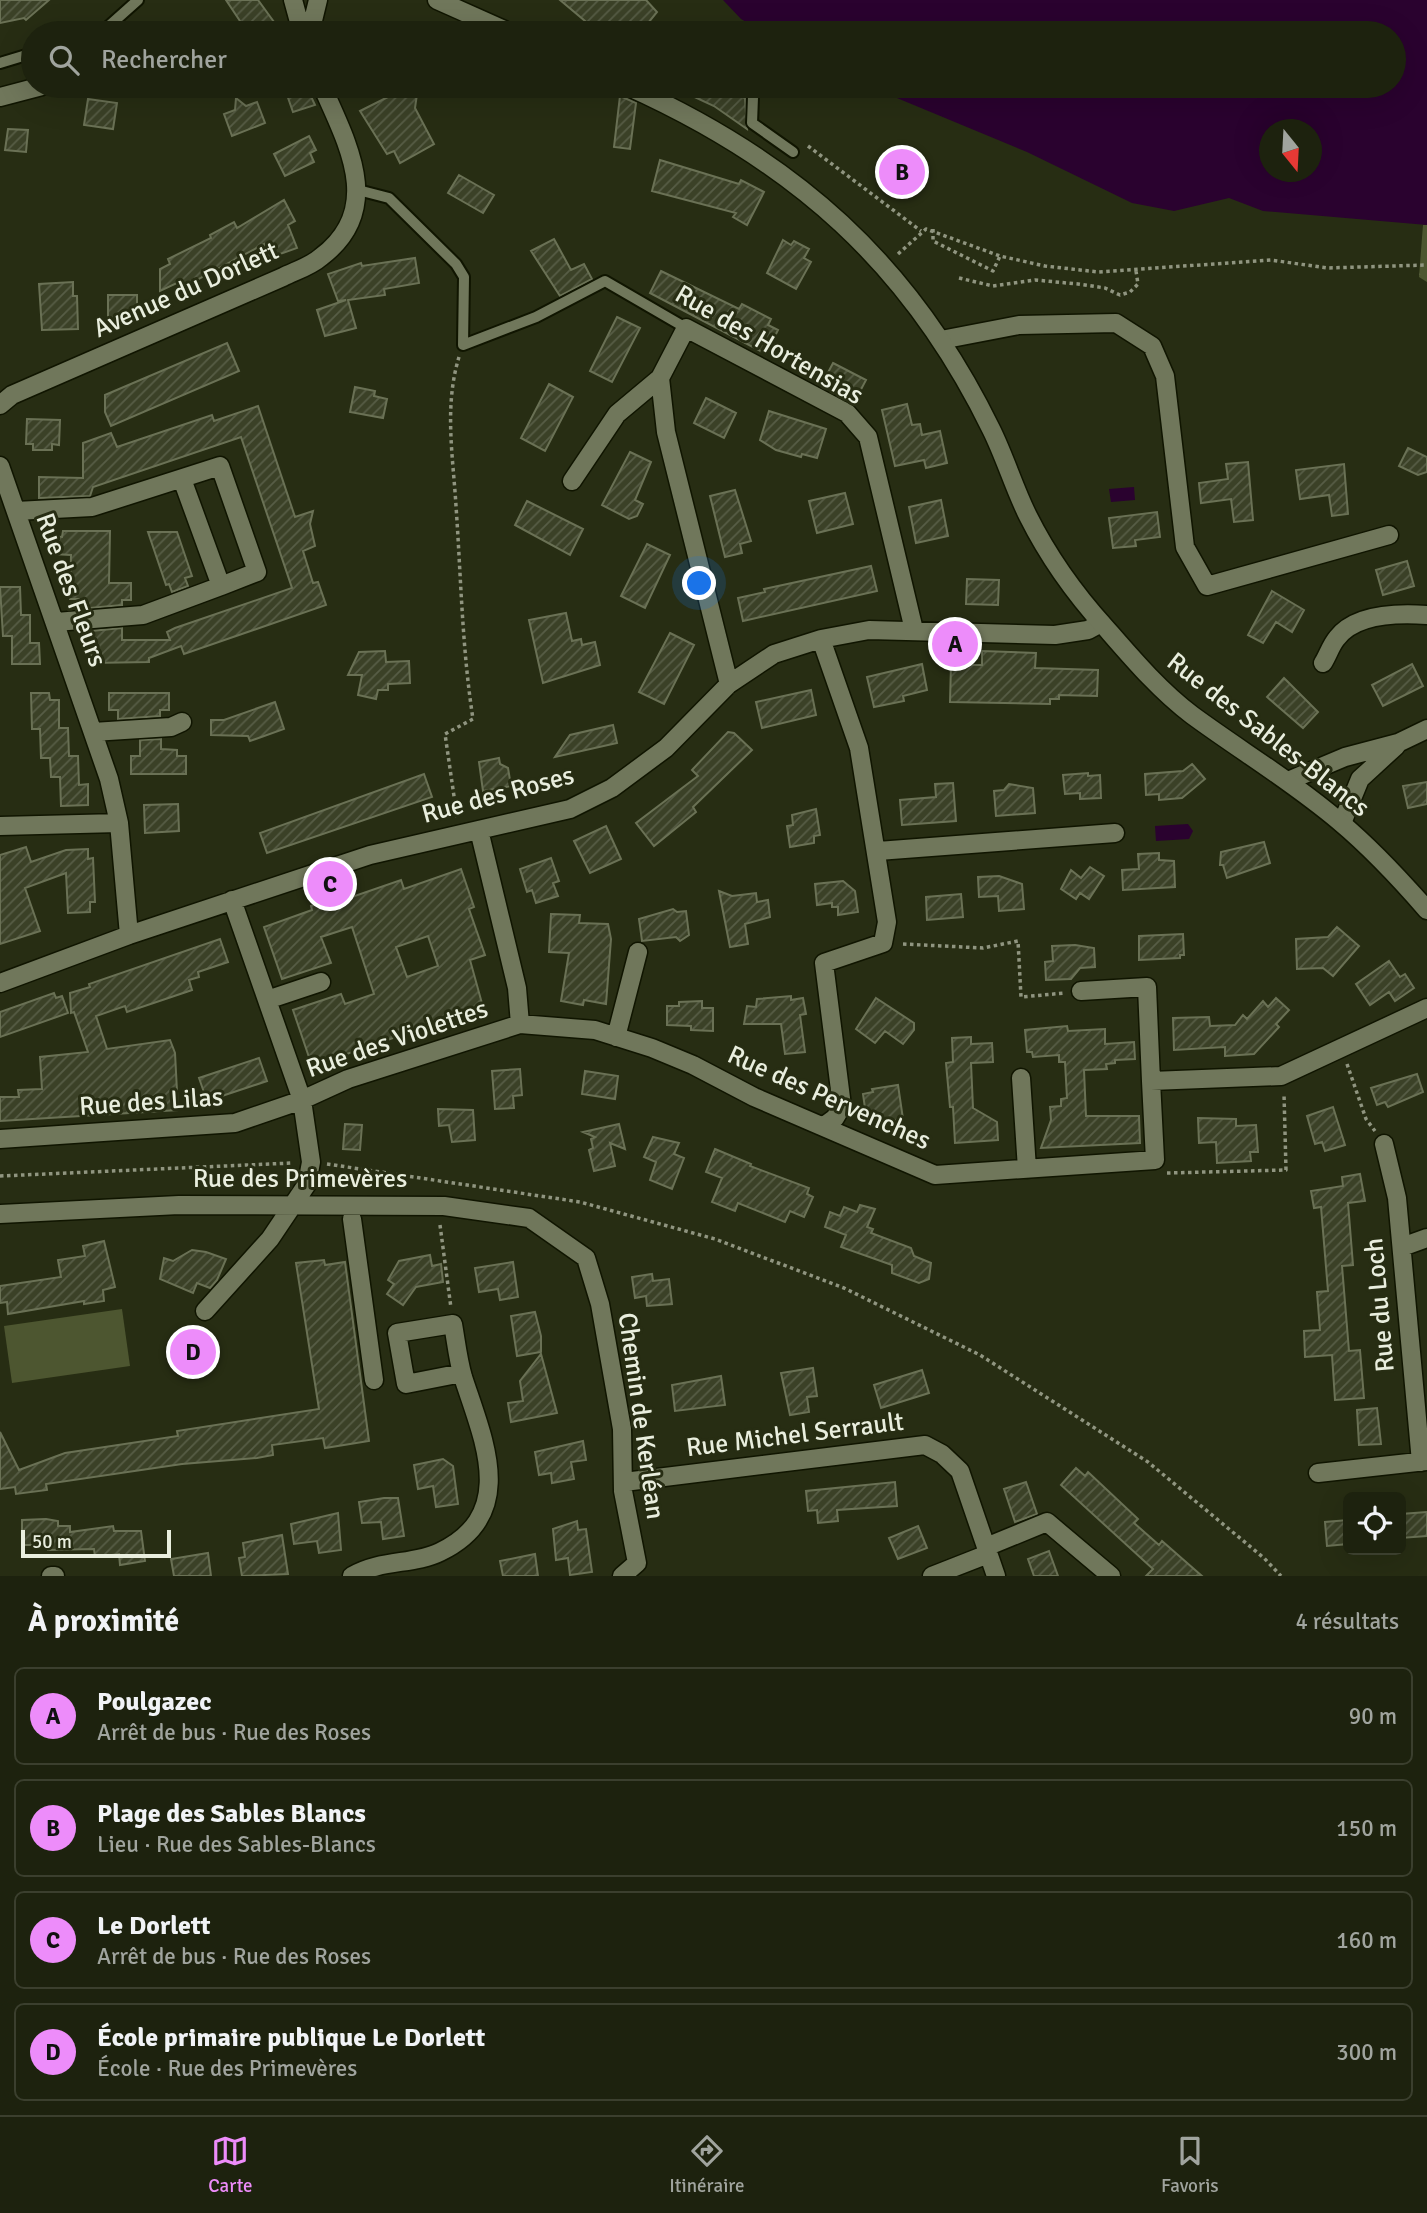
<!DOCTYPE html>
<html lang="fr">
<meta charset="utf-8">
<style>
:root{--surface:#1d220e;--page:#252a17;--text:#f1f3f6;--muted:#a0a49e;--line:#3b3f2e;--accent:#ed8cfa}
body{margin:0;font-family:Signika,sans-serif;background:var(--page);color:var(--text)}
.controls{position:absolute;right:21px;bottom:21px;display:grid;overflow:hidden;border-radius:10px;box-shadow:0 7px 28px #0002}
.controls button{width:63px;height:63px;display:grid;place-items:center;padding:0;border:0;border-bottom:2px solid var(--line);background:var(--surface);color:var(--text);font:35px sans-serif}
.compass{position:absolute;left:1259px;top:119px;width:63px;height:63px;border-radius:50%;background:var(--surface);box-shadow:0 7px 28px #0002;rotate:162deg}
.scale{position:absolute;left:21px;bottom:18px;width:150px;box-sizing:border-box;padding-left:7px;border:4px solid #e9eede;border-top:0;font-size:19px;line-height:24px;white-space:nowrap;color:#e9eede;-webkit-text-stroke:5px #272d13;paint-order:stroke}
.you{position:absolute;left:700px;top:584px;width:24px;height:24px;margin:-18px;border:5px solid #fff;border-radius:50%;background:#1a73e8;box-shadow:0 0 0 10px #1a73e833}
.badge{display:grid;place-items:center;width:46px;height:46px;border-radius:50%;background:var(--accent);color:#111;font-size:23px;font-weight:700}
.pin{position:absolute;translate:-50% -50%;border:4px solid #fff;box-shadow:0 2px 7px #0006}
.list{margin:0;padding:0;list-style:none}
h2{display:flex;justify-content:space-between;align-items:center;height:91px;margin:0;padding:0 28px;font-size:30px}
h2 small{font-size:23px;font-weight:400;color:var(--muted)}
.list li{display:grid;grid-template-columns:46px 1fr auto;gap:21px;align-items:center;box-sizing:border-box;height:98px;margin:0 14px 14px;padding:0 14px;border:2px solid var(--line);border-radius:10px}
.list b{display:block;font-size:26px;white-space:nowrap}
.list p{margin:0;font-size:23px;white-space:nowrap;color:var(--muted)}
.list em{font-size:23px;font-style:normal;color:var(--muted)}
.icon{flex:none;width:38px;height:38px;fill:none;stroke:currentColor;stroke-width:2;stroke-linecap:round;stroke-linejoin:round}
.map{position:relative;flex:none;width:1427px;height:1576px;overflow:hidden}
.search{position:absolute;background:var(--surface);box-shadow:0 7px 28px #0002;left:21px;right:21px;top:21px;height:77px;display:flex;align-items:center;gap:18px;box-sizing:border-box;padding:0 24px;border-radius:38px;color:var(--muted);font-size:26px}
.sheet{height:539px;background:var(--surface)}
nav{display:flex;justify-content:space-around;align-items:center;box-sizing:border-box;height:98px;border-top:2px solid var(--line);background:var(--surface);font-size:19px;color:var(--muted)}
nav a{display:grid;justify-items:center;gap:4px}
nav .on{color:var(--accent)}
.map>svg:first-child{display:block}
.forest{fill:url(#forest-firs)}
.pitch{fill:#4d5630}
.water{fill:#2a022f;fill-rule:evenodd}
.building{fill:url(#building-hatch);stroke:#6a7155;stroke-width:2;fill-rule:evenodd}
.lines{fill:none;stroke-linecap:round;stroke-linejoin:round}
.service-casing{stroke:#101500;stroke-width:14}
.minor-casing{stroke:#101500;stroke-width:21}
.tertiary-casing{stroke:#101500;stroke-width:21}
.path{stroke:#909580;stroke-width:3.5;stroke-dasharray:3.5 3.5;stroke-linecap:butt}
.service{stroke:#70775b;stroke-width:10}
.minor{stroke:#70775b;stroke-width:18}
.tertiary{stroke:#70775b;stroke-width:18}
.labels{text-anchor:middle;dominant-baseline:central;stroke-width:6;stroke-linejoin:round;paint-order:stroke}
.street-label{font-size:26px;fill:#e9eede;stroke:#272d13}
</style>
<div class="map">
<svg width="1427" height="1576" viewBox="0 0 1427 1576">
<defs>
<pattern id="forest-firs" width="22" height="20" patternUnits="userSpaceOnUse" patternTransform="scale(1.75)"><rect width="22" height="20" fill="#4d5630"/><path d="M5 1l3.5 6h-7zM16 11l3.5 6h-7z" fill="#676f4e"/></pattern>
<pattern id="building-hatch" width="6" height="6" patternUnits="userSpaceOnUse" patternTransform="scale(1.75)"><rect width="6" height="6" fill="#3b4127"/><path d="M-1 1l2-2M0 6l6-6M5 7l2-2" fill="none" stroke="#575d46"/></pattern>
</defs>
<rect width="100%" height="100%" fill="#272d13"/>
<path class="forest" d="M1423,225H1427V282L1419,277Z"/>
<path class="pitch" d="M122,1309L130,1366L12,1383L4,1326Z"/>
<path class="water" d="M723,0H1427V225L1263,211L1229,198L1174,211L1132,203L1027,152L868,86H1394V33H765L741,19ZM1270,130H1312V172H1270Z
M1134,487L1135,500L1111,502L1109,489Z
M1188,824L1193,831L1189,839L1156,841L1155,826Z"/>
<path class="building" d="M0,0H49L26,20L24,18L0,23Z
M226,0H258L282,33H248Z
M560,0H646L657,12L640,33H575L585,21Z
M306,86L315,105L293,112L286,92Z
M383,86H402L405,92L417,94L415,108L434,144L400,163L394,151L387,154L360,111L388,97Z
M671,86H717L745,98L747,129L714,106Z
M620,96L636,103L630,149L614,147Z
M236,98L246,106L257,102L265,123L232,136L224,114L235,110Z
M88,99L117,103L113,129L84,125Z
M8,129L28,130L26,152L5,150Z
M309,136L316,150L310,153L314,162L285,176L274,154Z
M660,160L739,184L741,180L764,192L747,225L733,217L736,213L652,191Z
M459,175L494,195L483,213L448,193Z
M284,200L295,221L288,225L297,248L266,259L264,244L184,287L181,281L160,291V269L170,264L168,259L211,238L210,235L234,222L237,228Z
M554,239L571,270L584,264L592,279L560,296L531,251Z
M783,240L791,245L794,241L809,249L804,258L811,262L796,289L767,273Z
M415,258L419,283L384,289L385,295L348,300L356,328L325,336L317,310L346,300L338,301L328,274L361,263L362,266Z
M661,271L739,309L742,304L771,319L768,325L778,330L766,354L650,293Z
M73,282V296H77L78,329L42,330L39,284Z
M108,295H137V319L108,318Z
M617,317L640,328L612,382L590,371Z
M227,343L239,371L111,426L105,412V395Z
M833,363L866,380L856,399L822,384Z
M549,384L573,397L545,451L521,438Z
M355,387L375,391L374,396L387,399L383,418L350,412Z
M706,398L736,413L724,438L694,423Z
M907,404L912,425L920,424L922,435L940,431L947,463L926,468L924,460L895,466L882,410Z
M258,406L295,517L313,511L310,524L315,546L303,551L313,583L318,582L326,605L184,654L181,646L149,658V662L91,663V631L122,628V640H170L167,632L175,628L292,588L241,437L93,487L90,496L39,498V477L83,478V443L111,433L117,447L212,415L214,421Z
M769,411L826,429L817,458L802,454L801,457L776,450L760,440Z
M27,419L60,420L59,445L52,444V450H33V444H26Z
M1408,448L1427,457V472L1418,475L1399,466Z
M630,452L651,462L635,500L643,504L637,516L629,519L602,505Z
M1248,462L1253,520L1234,522L1231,499L1201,503L1199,483L1228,479L1226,464Z
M1344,464L1348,514L1332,516L1329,495L1300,499L1296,470Z
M735,490L751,541L740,544L742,553L725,557L710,496Z
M845,493L853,524L817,533L809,501Z
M941,500L948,536L916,543L909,507Z
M527,501L583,529L570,555L515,525Z
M1157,512L1160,537L1135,540L1136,546L1113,548L1109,518Z
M63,531H110L109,583H131V600H122V605L79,609V599H70L71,555L53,554V536L62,537Z
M148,532H177L192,576L185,578L188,586L172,592L169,584L166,585Z
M647,544L670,555L645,608L621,596Z
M1407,561L1414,586L1383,595L1376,570Z
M871,566L877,591L743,621L738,598L765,592L764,589Z
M967,579L999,580L998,605L966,604Z
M0,587H20L21,615H30V643H39L40,664H12V636H3Z
M1272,591L1304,610L1292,632L1276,622L1263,643L1248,635Z
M566,613L572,641L581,639L582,645L595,642L600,665L543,683L529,620Z
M670,633L694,645L664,704L639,692Z
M385,651L386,662L409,661L410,683L388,684V690H378L376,699L358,695L362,675H348L359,652Z
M982,651L1036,653L1035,668L1098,670L1097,696L1059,695V699H1050V704L950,702L951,665H982Z
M922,664L927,690L903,696L904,701L874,707L867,677Z
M1412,664L1423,686L1383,706L1372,685Z
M1284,678L1318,712L1303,728L1267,697Z
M811,690L816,715L762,728L756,702Z
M31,693H49L50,700H59V728H68L69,756H78L79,785L88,784V805L61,806L60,777H51L50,758H41L40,729H32Z
M109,693H169V710H160V716L118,719V710H109Z
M275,702L284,729L250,741L248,736L211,735V720H224Z
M613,725L617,743L555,757L570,735Z
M728,732L734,733L752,750L693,807L696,812L654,846L636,823L698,776L692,770Z
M161,739V749L177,750V756H186V774H131V756H140V740Z
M499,758L500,764L508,768L511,786L483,791L479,762Z
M1192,764L1205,779L1182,798L1159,800V794L1146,795L1145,774L1183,771Z
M1088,773V776L1100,775L1101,798L1080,799V793L1065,794L1063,775Z
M424,774L432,797L267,853L260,833Z
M1427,782V804L1408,808L1403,786Z
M953,783L956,821L902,825L900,800L936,797L935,784Z
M1009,784L1033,788L1035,813L996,816L994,791L1004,790Z
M178,804L179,831L145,833L144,805Z
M816,809L820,835L814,836V843L790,847L787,826L793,825L792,815Z
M606,826L621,859L590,873L574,841Z
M1264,842L1270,863L1227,878L1223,865H1220L1221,852Z
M26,847L31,862L66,850L88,849V859L93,858L95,902H90V912L68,913L66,873L25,888L40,931L0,944V855Z
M1159,853V860L1174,861L1175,887L1123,890L1122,870L1139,869L1138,854Z
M551,858L559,881L553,883L558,896L536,903L532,890L527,892L520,869Z
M1090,867L1104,876L1089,899L1080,893L1076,899L1061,889L1071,870L1081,878Z
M461,869L474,907L469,909L485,955L470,960L483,1007L312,1066L293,1010L341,994L345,1004L374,994L352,927L321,937L331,963L282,979L264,927L312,910L311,906L347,893L349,898L401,880L404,889ZM428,936L438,966L407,977L396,947Z
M999,876L1022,884L1024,909L999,911L998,896L979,897L978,877Z
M843,881L855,891L858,912L838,915V907H832V903L817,905L815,884Z
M719,891L732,896L756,893L757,902L768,900L770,917L745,924L748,944L730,947Z
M961,894L963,917L927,920L926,897Z
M673,909L677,912L686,911L689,935L680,941L676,937L642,941L639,919Z
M551,914L580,915L579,923L608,924L611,939L606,1004L584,1000L583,1005L561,1001L569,953L549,952Z
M1337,927L1359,946L1333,976L1323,968L1297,969L1296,939L1328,937Z
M1183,934L1184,955H1180V958L1139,960V936Z
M220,939L228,962L198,972L199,977L189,980L192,990L127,1012L125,1006L96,1016L107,1049L170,1040L175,1053L178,1110L0,1121V1097H19L18,1090L42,1089L40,1057L88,1052L74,1012L71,1013L70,993L90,987L89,984Z
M1075,945L1094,948L1095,967L1080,968L1071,979L1046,980L1045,962L1053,961L1052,946Z
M1389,961L1400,977L1405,974L1414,988L1395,1001L1389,992L1370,1005L1356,984Z
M54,993L56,998L62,996L68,1013L0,1037V1012Z
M791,996V1000L803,998L806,1014L800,1015L805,1052L785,1054L781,1024H744L747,1006L756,1007L757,999Z
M876,998L914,1023V1030L903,1044L885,1031L875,1043L856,1029Z
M1276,998L1289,1010L1276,1024L1279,1027L1254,1054L1225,1056V1047L1174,1050L1173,1018L1209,1017L1210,1026L1235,1025L1243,1015L1247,1019L1263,1001L1268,1007Z
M702,1001V1008H713V1031L691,1030V1026L667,1025V1006H679V1002Z
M1067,1026L1068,1031L1105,1029V1044L1134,1042L1135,1059L1115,1060V1063L1106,1064L1107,1069L1084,1070L1086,1116H1139L1140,1143L1041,1148L1051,1120L1050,1107L1061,1106V1099L1067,1098L1065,1062H1059V1055L1033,1057L1032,1052H1027L1025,1030Z
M971,1037V1044L992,1043L993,1062L971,1063L973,1108L997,1122L998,1140L955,1143L953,1107H950L946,1063L953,1062L952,1038Z
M259,1058L267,1081L207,1101L199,1078Z
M520,1069L522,1095L513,1096L514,1108L495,1109L492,1071Z
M585,1071L618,1076L615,1099L582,1094Z
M1417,1074L1423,1092L1388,1107L1385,1102L1377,1105L1371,1088Z
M898,1085L903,1119L880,1123L879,1113L866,1115L863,1094L873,1092L872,1089Z
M1333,1107L1345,1145L1325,1151L1322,1142L1315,1144L1307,1116Z
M438,1109L473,1110L475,1140L452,1142L449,1125L439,1126Z
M1198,1118L1236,1119V1126L1256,1125L1258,1152H1250L1251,1161L1217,1163L1216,1142L1199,1143Z
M345,1124L362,1125L360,1150L343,1149Z
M619,1124L625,1149L610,1143L615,1166L594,1171L589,1150L593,1148L591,1139L595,1137L583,1132Z
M653,1137L679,1143L674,1154L684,1158L672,1189L650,1180L656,1162L644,1157Z
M715,1149L751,1164L750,1166L809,1188L807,1194L813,1197L804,1217L790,1211L785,1222L738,1203L735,1211L712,1202L722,1178L706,1172Z
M1360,1174L1365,1201L1348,1203L1353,1265L1342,1266L1349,1351L1360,1350L1364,1398L1335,1400L1332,1355L1305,1357L1304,1331L1320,1330L1317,1292L1328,1291L1321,1207L1314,1208L1311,1191L1343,1186L1342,1177Z
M860,1205L875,1209L867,1227L873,1229L871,1233L911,1248L914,1256L931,1263L929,1279L919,1283L892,1273V1265L841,1247L846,1235L825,1227L830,1212L840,1216L844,1207L857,1212Z
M104,1241L115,1287L103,1290L104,1301L84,1304V1301L8,1314L7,1302L0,1303V1286L61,1277L58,1260L85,1256L83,1246Z
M192,1250L206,1252L226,1259L217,1280L210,1288L197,1283L193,1293L160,1279L164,1258L173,1261Z
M430,1255L432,1266L441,1264L443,1282L416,1287L403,1305L387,1294L394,1284L388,1280L399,1261Z
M324,1260L325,1265L345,1262L369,1441L325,1448L323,1438L272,1445L273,1455L257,1458L182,1464L46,1484L47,1490L16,1494L15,1487L0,1489V1432L19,1470L65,1453L178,1436L177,1431L319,1409L296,1263Z
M513,1262L518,1297L500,1300L498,1289L479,1292L475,1268Z
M652,1274L653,1281L669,1279L672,1304L647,1306L646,1296L635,1298L632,1277Z
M535,1312L541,1336V1352L517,1356L511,1316Z
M541,1354L557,1413L511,1422L508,1403L523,1401L520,1381Z
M813,1368L817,1396L807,1397L809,1412L790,1415L781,1373Z
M922,1370L929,1393L881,1408L874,1385Z
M721,1376L725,1405L675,1411L672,1385Z
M1377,1408L1381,1444L1359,1445L1357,1410Z
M583,1441L586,1460L571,1462L574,1479L552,1483L551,1473L539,1475L535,1452Z
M443,1459L453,1466L458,1504L436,1507L433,1486L418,1489L414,1465Z
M1076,1468L1085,1476L1088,1472L1138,1519L1134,1523L1159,1545L1162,1541L1202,1576H1146L1153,1569L1061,1485Z
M895,1482L897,1506L837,1510L838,1521L818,1523L817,1510L808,1511L806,1491Z
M1026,1482L1037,1514L1015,1522L1004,1489Z
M384,1498H398L404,1536L383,1539L381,1522L362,1523L359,1502Z
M1427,1512V1536L1401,1538V1514Z
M338,1513L341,1550L319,1553L317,1541L294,1544L291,1524Z
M46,1519L58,1521V1526H70V1532L113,1526L114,1531H141L145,1561L120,1565L119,1554L95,1557L94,1549L48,1550V1545H22V1520Z
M1348,1520V1544L1327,1546L1325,1522Z
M577,1521L578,1530L586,1529L592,1572L570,1575L568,1558L556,1560L553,1529Z
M918,1526L927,1548L898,1559L889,1538Z
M282,1535L288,1574L242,1576L239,1558L245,1557L243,1543Z
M1049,1551L1058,1576H1034L1028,1559Z
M208,1553L211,1576H174L171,1559Z
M535,1554L538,1576H503L500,1561Z"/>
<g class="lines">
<defs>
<path id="service" d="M101,33L138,0
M0,63L33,53
M753,97L752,123L793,152
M358,190L389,198L456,264L464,277L463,345L536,317L605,281L686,328"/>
<path id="minor" d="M293,0L302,33
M310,33L318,0
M130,86H162
M0,97L42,86
M941,340L1019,325L1116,323L1152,346L1165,376L1185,547L1207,586L1389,535
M660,378L666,432L729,684
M0,405L12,395L283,277C295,271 311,266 321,257C385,209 347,143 322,86
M0,466L109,779L119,823L129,935
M572,481L617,414L660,378L686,328L847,413L868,437L914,630
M16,511L92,507L220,466L257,572L221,586L182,479
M56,622L143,615L221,586
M821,639L859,748L887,922L883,943L824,963L842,1106L835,1118L824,1126
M1323,663C1328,655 1331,645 1337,638C1356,613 1399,613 1427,615
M93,732L171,727L182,722
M1288,781L1345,757L1398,743L1427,729
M1342,823L1360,779L1396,746
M0,826L119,823
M479,830L517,988L520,1024
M878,851L1115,833
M0,983L129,935L370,855L570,809L612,788L666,748L729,684L774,654L821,639L869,630L1055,635L1088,630L1101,623
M1081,991L1147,987L1151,1081
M267,1000L321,982
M616,1037L638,952
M1021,1078L1027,1169
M0,1139L235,1123L302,1100L348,1079L520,1024L595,1030L652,1048L693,1065L754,1097L935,1175L1155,1160L1151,1081L1281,1076L1427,1008
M1384,1144L1397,1198L1421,1462
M0,1214L179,1205L444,1206L529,1218L586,1258L600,1304L622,1429L623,1491L637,1563L622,1576
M352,1219L374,1380
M1402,1247L1427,1238
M205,1311L270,1239L307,1184L311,1162L302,1100L232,900
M1318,1473L1427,1461
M624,1482L925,1445L942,1454L960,1471L996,1576
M986,1547L1047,1522L1111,1576
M51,1576H55
M352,1576C381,1559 414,1565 440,1552C519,1514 483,1439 463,1377C458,1360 456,1341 453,1324L397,1333L406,1384L462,1373
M932,1576L988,1554"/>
<path id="tertiary" d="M437,0L511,33
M627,86C794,161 910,263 991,429C1005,457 1014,488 1028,516C1048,556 1075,594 1105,627C1132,658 1159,690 1192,715C1241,751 1293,782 1340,822C1371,848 1400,879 1427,910"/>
</defs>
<use href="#service" class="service-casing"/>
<use href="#minor" class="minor-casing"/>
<use href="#tertiary" class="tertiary-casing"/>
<path class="path" d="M808,146L921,231
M933,229V241L993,271L1000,256
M898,254L926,229L1000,256L1045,266L1098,272L1271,260L1327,268L1427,265
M959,278L993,286L1035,280L1078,284L1105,288L1120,295L1130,292L1138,284L1136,271
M457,817L445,734L473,719C462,648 461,577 456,506C453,456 444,406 459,357
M903,944L983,948L1018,941L1021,997L1065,993
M1347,1064L1366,1119L1375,1131
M327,1164L580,1202L715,1239L844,1288L980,1355L1148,1462L1264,1558L1281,1576
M1167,1173L1286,1170L1284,1094
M0,1176L292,1163
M440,1225L451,1308"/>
<use href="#service" class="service"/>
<use href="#minor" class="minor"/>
<use href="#tertiary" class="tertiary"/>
</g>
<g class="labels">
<g class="street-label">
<text transform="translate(186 290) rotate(-24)">Avenue du Dorlett</text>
<text transform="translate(769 345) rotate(30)">Rue des Hortensias</text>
<text transform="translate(71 590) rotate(70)">Rue des Fleurs</text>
<text transform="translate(1268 735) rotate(38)">Rue des Sables-Blancs</text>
<text transform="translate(498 795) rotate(-15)">Rue des Roses</text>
<text transform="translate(397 1039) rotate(-19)">Rue des Violettes</text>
<text transform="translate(829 1098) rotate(24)">Rue des Pervenches</text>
<text transform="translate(151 1102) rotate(-4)">Rue des Lilas</text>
<text x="300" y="1179">Rue des Primevères</text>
<text transform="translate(1380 1305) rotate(-95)">Rue du Loch</text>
<text transform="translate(641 1416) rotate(82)">Chemin de Kerléan</text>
<text transform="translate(795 1435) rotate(-7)">Rue Michel Serrault</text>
</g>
</g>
</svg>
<div class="controls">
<button><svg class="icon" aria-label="locate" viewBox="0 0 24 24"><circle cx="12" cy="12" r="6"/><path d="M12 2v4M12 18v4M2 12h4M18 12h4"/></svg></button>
</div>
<svg class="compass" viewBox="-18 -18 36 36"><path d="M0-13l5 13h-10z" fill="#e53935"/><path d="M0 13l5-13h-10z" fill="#a0a49e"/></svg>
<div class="scale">50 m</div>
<div class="you"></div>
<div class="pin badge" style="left:955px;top:644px">A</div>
<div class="pin badge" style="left:902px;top:172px">B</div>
<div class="pin badge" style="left:330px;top:884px">C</div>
<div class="pin badge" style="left:193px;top:1352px">D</div>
<div class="search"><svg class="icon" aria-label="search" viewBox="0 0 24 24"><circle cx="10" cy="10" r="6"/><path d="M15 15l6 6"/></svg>Rechercher</div>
</div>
<section class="sheet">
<h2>À proximité<small>4 résultats</small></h2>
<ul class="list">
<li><span class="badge">A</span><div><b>Poulgazec</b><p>Arrêt de bus · Rue des Roses</p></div><em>90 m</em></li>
<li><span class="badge">B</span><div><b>Plage des Sables Blancs</b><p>Lieu · Rue des Sables-Blancs</p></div><em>150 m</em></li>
<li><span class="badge">C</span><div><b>Le Dorlett</b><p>Arrêt de bus · Rue des Roses</p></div><em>160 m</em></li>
<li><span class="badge">D</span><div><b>École primaire publique Le Dorlett</b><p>École · Rue des Primevères</p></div><em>300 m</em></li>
</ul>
</section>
<nav>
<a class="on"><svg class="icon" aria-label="map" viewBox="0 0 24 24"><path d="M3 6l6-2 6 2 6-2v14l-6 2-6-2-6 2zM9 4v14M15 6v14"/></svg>Carte</a>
<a><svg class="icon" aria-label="directions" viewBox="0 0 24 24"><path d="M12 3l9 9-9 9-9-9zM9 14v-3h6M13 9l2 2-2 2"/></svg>Itinéraire</a>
<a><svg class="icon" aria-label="saved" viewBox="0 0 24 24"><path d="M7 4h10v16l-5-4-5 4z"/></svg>Favoris</a>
</nav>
